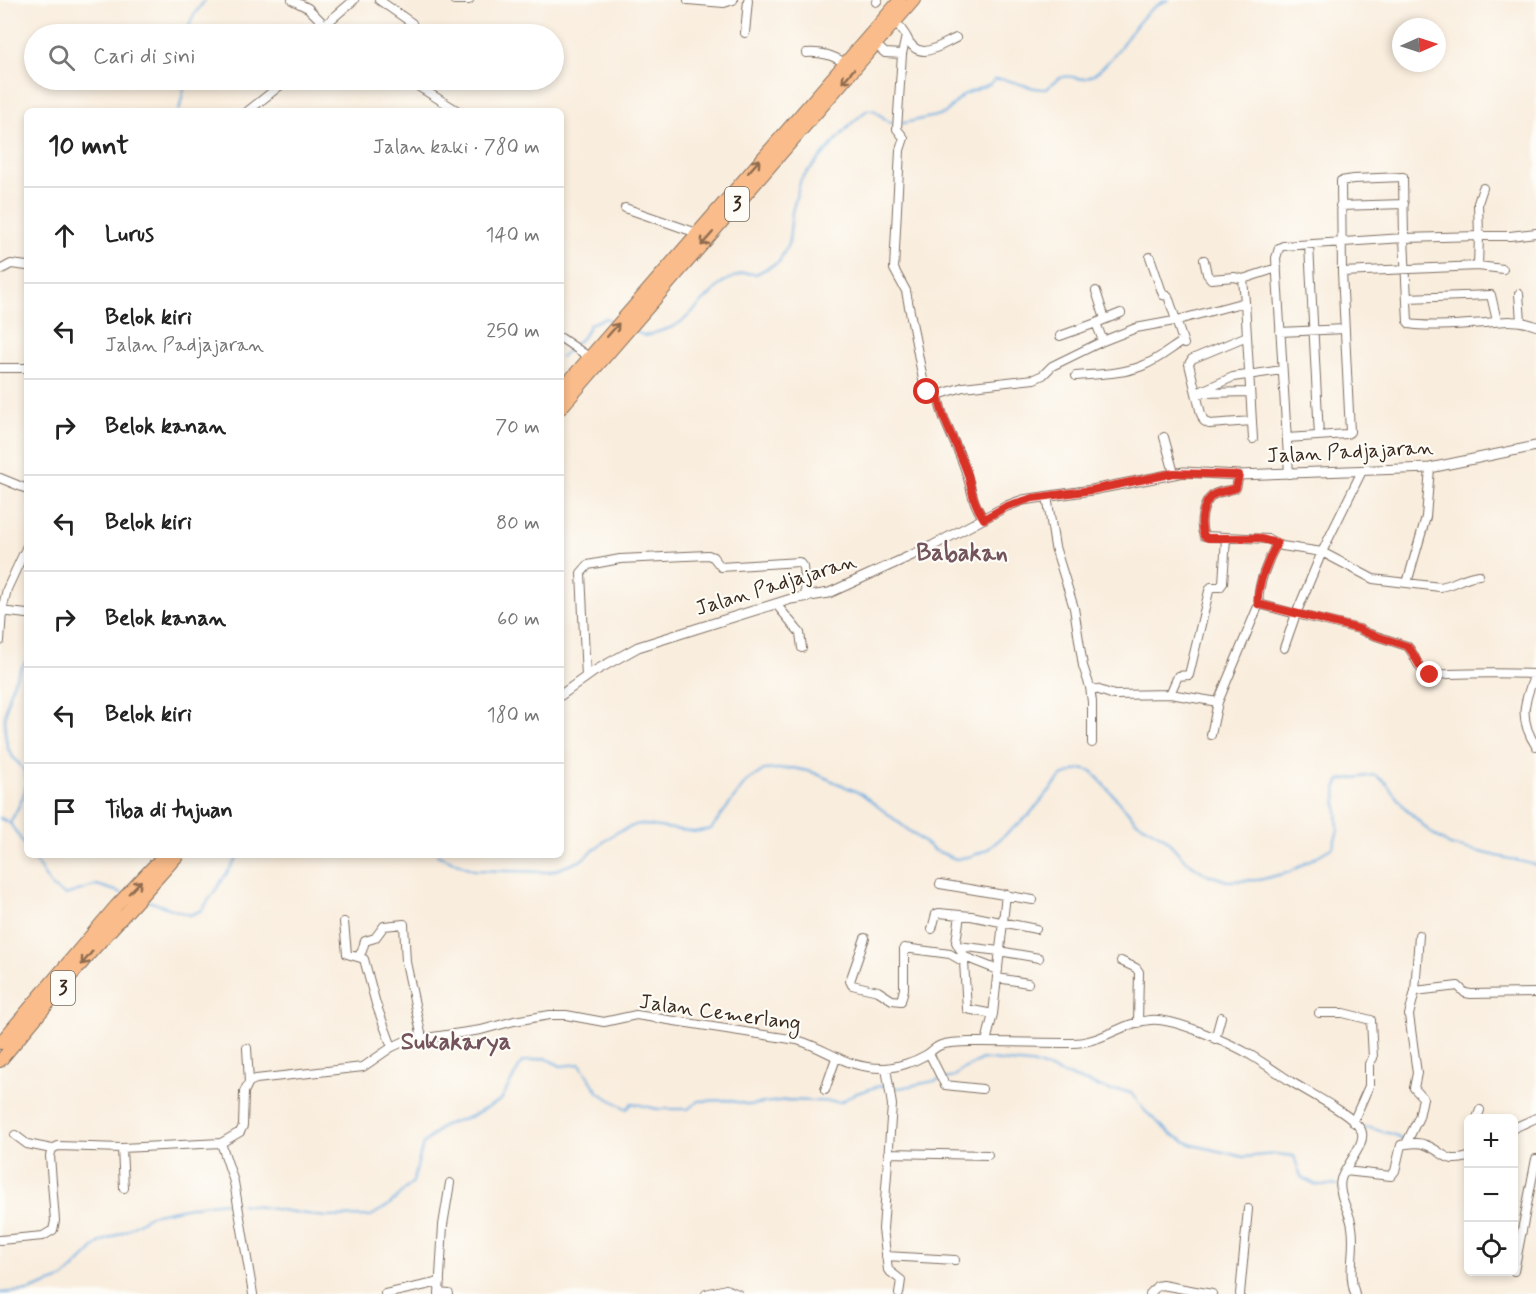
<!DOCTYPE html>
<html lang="id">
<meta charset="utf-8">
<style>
:root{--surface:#fff;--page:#f2f2f2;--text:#222;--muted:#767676;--line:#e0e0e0}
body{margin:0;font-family:Mynerve,sans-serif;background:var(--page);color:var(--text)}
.controls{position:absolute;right:18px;bottom:18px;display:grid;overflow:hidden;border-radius:9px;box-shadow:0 3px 9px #0003}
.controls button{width:54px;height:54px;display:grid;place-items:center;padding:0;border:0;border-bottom:2px solid var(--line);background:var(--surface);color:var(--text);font:30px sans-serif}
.compass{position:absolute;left:1392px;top:18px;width:54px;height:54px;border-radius:50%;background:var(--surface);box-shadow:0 3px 9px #0003;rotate:87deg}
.stop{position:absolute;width:18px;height:18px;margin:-14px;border:4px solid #d93025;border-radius:50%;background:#fff}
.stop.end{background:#d93025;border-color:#fff;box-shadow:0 2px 6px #0008}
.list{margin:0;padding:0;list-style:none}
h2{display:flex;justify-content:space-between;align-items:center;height:78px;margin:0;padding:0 24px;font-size:26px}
h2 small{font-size:20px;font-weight:400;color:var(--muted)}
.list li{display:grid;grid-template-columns:39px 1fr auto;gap:18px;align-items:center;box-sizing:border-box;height:96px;padding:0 24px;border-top:2px solid var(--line)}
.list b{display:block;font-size:22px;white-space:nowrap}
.list p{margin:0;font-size:20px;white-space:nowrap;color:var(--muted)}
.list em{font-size:20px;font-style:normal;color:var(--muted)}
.icon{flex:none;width:33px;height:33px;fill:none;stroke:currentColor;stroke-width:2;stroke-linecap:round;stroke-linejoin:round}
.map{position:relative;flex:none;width:1536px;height:1294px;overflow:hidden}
.search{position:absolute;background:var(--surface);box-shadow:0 3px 9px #0003;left:24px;top:24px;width:540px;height:66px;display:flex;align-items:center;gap:15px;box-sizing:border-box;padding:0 21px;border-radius:33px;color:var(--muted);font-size:22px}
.panel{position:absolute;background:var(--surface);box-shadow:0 3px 9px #0003;left:24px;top:108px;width:540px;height:750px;border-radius:9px}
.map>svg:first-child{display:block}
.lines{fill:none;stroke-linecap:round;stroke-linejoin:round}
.stream{stroke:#6faee2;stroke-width:2}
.minor-casing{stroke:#7e6e61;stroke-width:10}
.tertiary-casing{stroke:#7e6e61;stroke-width:11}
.primary-casing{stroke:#7e6e61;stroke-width:14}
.minor{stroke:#fff;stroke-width:8}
.tertiary{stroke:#fff;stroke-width:9}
.primary{stroke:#f9bc8a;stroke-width:12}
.oneway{stroke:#906c4f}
.route{stroke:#d93025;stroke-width:8}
.labels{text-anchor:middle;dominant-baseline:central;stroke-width:4.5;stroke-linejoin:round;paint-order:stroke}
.shield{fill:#fdfcf7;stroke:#75695f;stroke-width:1.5}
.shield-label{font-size:20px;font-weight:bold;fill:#3b2a1e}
.street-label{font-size:21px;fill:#3b2a1e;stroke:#fdfcf7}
.quarter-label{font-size:24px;font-weight:bold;fill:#74545c;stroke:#fdfcf7}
</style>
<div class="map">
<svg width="1536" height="1294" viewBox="0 0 1536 1294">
<rect width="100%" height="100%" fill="#fdfcf7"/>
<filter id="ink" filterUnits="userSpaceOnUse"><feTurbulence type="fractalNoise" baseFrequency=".0167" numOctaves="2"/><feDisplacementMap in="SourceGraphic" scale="12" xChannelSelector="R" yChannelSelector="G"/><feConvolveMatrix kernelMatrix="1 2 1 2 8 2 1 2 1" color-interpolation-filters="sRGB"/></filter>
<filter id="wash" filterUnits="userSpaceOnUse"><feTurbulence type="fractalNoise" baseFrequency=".008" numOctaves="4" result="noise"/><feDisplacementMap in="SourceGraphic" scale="24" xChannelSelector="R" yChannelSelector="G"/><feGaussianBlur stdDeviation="1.35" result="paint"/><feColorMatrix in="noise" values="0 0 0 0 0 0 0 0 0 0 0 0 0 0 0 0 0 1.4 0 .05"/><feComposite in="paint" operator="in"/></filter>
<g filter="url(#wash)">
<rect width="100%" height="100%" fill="#f9eddd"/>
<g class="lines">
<path class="stream" d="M188,34C189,18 196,13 205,0
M179,111L186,80
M632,330L645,336L673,327L684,320L723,282L743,273L756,274L779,262L789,242L792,212L801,179L851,124L867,110H874L890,123H904L931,117L944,114L963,95L990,84L995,79C1017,79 1026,90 1047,89C1070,63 1075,87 1093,75C1122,56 1137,9 1168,0
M575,344L584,336L590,324L605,318L614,322
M561,357L571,348
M0,818L10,823L27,849
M10,823C16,811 27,794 26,780C26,765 11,760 8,748C0,721 8,682 27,660
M31,855L52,887L65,895L97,885L122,893
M437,855L474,870L550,872L580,861L615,833L638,824L694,832L711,829L746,782L764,770L793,768L812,772L862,794L934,850L956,859L972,856L988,849L1028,816L1062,776L1080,769L1092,771L1136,821L1164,837L1184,859L1204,873L1227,881L1259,880L1290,872L1333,847L1338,830L1336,788L1340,780L1375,775L1385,782L1404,807L1430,832L1450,845L1536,865
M145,900L190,915L202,910L239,855
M945,1079L954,1077L962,1070L982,1059L1038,1065L1112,1091L1120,1090L1131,1093L1145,1111L1172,1135L1193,1145L1244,1157L1275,1154L1294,1156L1301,1177L1316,1185H1338
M892,1087L900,1088L939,1080
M1364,1131L1366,1127L1395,1135L1403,1141
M241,1204L326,1217L371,1216L389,1205L413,1182L423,1144L444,1125L472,1116L501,1100L522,1062L545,1058L561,1066L580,1064L599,1093L627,1109L632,1103L657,1109H688L699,1101L727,1100L750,1105L786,1100L841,1102L854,1094L879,1086H886
M0,1293L28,1291L64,1278L99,1243L127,1230L151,1215L200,1205L225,1202L236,1203"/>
</g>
</g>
<g filter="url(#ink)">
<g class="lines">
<defs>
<path id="minor" d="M292,0L308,8L334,34
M379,0L412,23
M454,0H469
M688,0L724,3L733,0
M876,2L878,0
M895,20L906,36L902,54L897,129L904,138L900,150L894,269L906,291L925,390L930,393L938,395C942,423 959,447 967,475C972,491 973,505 984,519
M745,33L748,0
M317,34L319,30L354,0
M906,36C918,63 937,47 956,38
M876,45L885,53L902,54
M806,53C822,52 832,55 845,63
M408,80L458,111
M248,111L287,80
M1483,188L1478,203L1479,236H1510L1536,233
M1340,206L1404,204
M625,208L697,233
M1309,245L1319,436
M1150,257L1163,295L1168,296L1184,344
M1204,260L1207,274L1211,279L1234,277L1243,279
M0,270L11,264L27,266
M1342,272L1478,266
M1096,291L1105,319
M1519,294L1521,321
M1407,298L1491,295L1497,321
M1245,302L1253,439
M1280,332L1345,329
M1060,336L1096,323
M1247,336L1192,359L1189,364L1201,414L1204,421L1209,424L1252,421
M561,338L589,357
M1103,341L1096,323L1121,313
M0,368H27
M1076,376C1098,374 1122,374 1142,366C1158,360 1169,350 1183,341
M1197,393L1233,377L1282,370
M1202,393L1250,392
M938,395L963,387L1034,379L1043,375L1052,366L1103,341L1136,328L1174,321L1245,302L1243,279L1277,268
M1164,437L1174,473
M1287,438L1347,434L1350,432L1342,272L1341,181L1353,179L1403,177L1404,238L1479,236L1478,266L1503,269
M1362,471L1322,552L1296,614L1359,629L1367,633L1407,646C1415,653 1416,666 1425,673C1431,677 1441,674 1448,674C1477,673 1507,673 1536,674
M1289,474L1276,258L1279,248L1283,246L1404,238L1408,322L1410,324C1430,328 1464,324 1485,323C1503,321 1519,319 1536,326
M1239,475L1236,488C1229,491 1219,491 1213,495C1202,504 1199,524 1204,536L1268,539L1282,546L1322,552L1373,579L1440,587C1454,585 1464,576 1479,575
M0,478L27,489
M1047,496L1055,547L1074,608L1083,666L1090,687L1114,695L1170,694L1218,702
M1407,583L1426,517L1430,468
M776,604L800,633L802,648
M1259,604C1256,587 1269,558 1277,543
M0,611L27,614
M0,641L2,611L7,589L27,546
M1535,674C1524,702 1518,719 1536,746
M586,677L581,573L588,565L620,559L708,555L713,557L721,567L799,562L803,567L806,597
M1090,687L1092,702V743
M1170,694L1178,676L1189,675L1209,591L1211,587H1220L1223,583L1226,538
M1211,735L1218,702L1259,604L1296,614L1284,648
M940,884L1033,900
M960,915L956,942L958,946L999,951L1039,958
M344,922L347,954L364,959L376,1004L392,1047
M932,929L936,914L939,913L971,916L1036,929
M865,938L850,981L852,985L878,991L892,1000L901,1001L904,989V948L950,954L964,962L967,1009L993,1014
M958,946L965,957L998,970
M358,957L362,951L365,941L375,938L384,926L404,924L406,962L422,1038
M1121,961L1136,968L1139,972L1138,1023
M997,978L1028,983
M1415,991L1458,986L1465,993L1471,994L1536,993
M1319,1013H1343L1371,1020L1373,1058L1369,1064V1086L1353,1122
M1215,1039L1221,1017
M986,1042L993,1014L1006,894
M247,1048L249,1082
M929,1053L945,1085L982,1089
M886,1068L892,1105L883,1229L888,1270L901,1280L899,1294
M825,1090L836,1058
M1477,1118L1480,1110
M1514,1128L1536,1118
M15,1135L27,1144L52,1149
M221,1143L234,1182L253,1294
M1406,1144C1413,1143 1420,1142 1426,1145C1445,1152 1444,1164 1468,1157
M122,1148L124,1188
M888,1153L988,1155
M1345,1171L1391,1176L1395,1171L1401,1145L1406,1144L1419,1117L1423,1098L1414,1088L1417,1073L1409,1015L1415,991L1419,935
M0,1240L43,1236L53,1230L55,1221L50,1156L52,1149L58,1146L122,1148L221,1143L240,1132L243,1126L244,1092L249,1082L256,1079L363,1067L392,1047L405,1041L481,1030L514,1021L550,1015H566L604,1022L636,1015L797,1040C831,1050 844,1068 883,1068C896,1068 914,1062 926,1055C931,1052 935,1047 941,1045C953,1041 968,1042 981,1042C1012,1042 1042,1043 1072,1043C1102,1043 1123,1022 1150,1020C1172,1017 1233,1044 1252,1056C1265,1064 1278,1073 1290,1081C1307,1092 1352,1114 1361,1130C1368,1142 1345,1166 1341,1179C1337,1196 1350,1210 1352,1227C1356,1250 1347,1271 1355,1294
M886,1256L955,1260
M1514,1271L1536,1159
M439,1293L449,1294
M385,1294L440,1282
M439,1294L443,1225L450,1183
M706,1294L726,1289L738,1294
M1150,1294L1157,1286L1162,1285L1212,1294
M1240,1294L1248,1209"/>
<path id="tertiary" d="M561,695L593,672L638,647L791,599L829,593L932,546L1007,506L1023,500L1092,490L1184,472L1239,475L1430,468L1536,446"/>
<path id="primary" d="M561,390L900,0
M561,408L914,0
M0,1043L116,906L164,855
M0,1061L93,950L178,855"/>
</defs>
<use href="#minor" class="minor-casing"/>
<use href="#tertiary" class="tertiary-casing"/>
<use href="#primary" class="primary-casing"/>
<use href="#minor" class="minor"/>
<use href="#tertiary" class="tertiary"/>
<use href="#primary" class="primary"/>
</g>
<defs><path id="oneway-shaft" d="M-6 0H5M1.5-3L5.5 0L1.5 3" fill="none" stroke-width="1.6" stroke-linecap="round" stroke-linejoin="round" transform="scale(1.5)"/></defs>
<g class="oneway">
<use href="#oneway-shaft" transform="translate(848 76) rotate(131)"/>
<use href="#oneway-shaft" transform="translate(754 166) rotate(-49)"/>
<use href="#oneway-shaft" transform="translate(707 239) rotate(131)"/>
<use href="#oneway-shaft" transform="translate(613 330) rotate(-49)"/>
<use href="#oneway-shaft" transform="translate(135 887) rotate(-46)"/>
<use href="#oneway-shaft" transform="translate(87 958) rotate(129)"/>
</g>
</g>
<g class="lines" filter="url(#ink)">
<path class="route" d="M927,392L938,394C942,423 959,447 968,475C972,491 974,505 984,519L1007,506L1033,498L1092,490L1174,473L1239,475L1236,488C1229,491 1219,491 1213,495C1202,504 1199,524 1204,536L1208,538H1258L1277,543C1269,558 1256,587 1258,604L1359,629L1367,633L1407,646C1417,655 1417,669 1430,675"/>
</g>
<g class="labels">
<g class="shield">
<rect x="725" y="187" width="24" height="34" rx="4.5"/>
<rect x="51" y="971" width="24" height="34" rx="4.5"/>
</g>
<g class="shield-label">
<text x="737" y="204">3</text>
<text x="63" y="988">3</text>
</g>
<g class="street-label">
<text transform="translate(1350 452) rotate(-3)">Jalan Padjajaran</text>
<text transform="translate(776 585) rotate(-17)">Jalan Padjajaran</text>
<text transform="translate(720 1013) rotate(8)">Jalan Cemerlang</text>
</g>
<g class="quarter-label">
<text x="962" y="553">Babakan</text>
<text x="456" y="1042">Sukakarya</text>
</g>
</g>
</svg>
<div class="controls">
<button>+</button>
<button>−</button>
<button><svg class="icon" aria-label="locate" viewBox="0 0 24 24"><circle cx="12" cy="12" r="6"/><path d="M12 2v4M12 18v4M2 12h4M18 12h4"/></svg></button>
</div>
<svg class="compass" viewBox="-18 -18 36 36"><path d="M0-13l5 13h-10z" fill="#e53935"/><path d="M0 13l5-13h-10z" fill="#767676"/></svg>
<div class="stop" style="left:927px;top:392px"></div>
<div class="stop end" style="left:1430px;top:675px"></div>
<div class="search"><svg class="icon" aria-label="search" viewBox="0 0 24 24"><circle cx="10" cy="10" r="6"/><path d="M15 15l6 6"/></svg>Cari di sini</div>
<section class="panel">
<h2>10 mnt<small>Jalan kaki · 780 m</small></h2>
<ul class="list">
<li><svg class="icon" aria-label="ahead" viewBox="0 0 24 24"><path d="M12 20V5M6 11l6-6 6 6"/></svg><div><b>Lurus</b></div><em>140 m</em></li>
<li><svg class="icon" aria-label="left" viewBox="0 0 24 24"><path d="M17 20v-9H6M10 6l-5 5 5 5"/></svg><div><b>Belok kiri</b><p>Jalan Padjajaran</p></div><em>250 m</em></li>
<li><svg class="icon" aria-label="right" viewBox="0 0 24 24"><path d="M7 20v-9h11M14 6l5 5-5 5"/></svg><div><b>Belok kanan</b></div><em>70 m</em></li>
<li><svg class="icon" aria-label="left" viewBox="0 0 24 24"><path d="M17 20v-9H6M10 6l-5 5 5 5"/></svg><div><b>Belok kiri</b></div><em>80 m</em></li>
<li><svg class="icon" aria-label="right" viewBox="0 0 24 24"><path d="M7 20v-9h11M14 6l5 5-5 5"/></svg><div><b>Belok kanan</b></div><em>60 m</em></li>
<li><svg class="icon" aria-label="left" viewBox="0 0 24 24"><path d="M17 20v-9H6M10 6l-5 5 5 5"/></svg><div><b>Belok kiri</b></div><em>180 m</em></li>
<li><svg class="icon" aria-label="arrive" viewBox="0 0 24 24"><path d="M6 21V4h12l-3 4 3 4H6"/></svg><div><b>Tiba di tujuan</b></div></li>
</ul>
</section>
</div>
